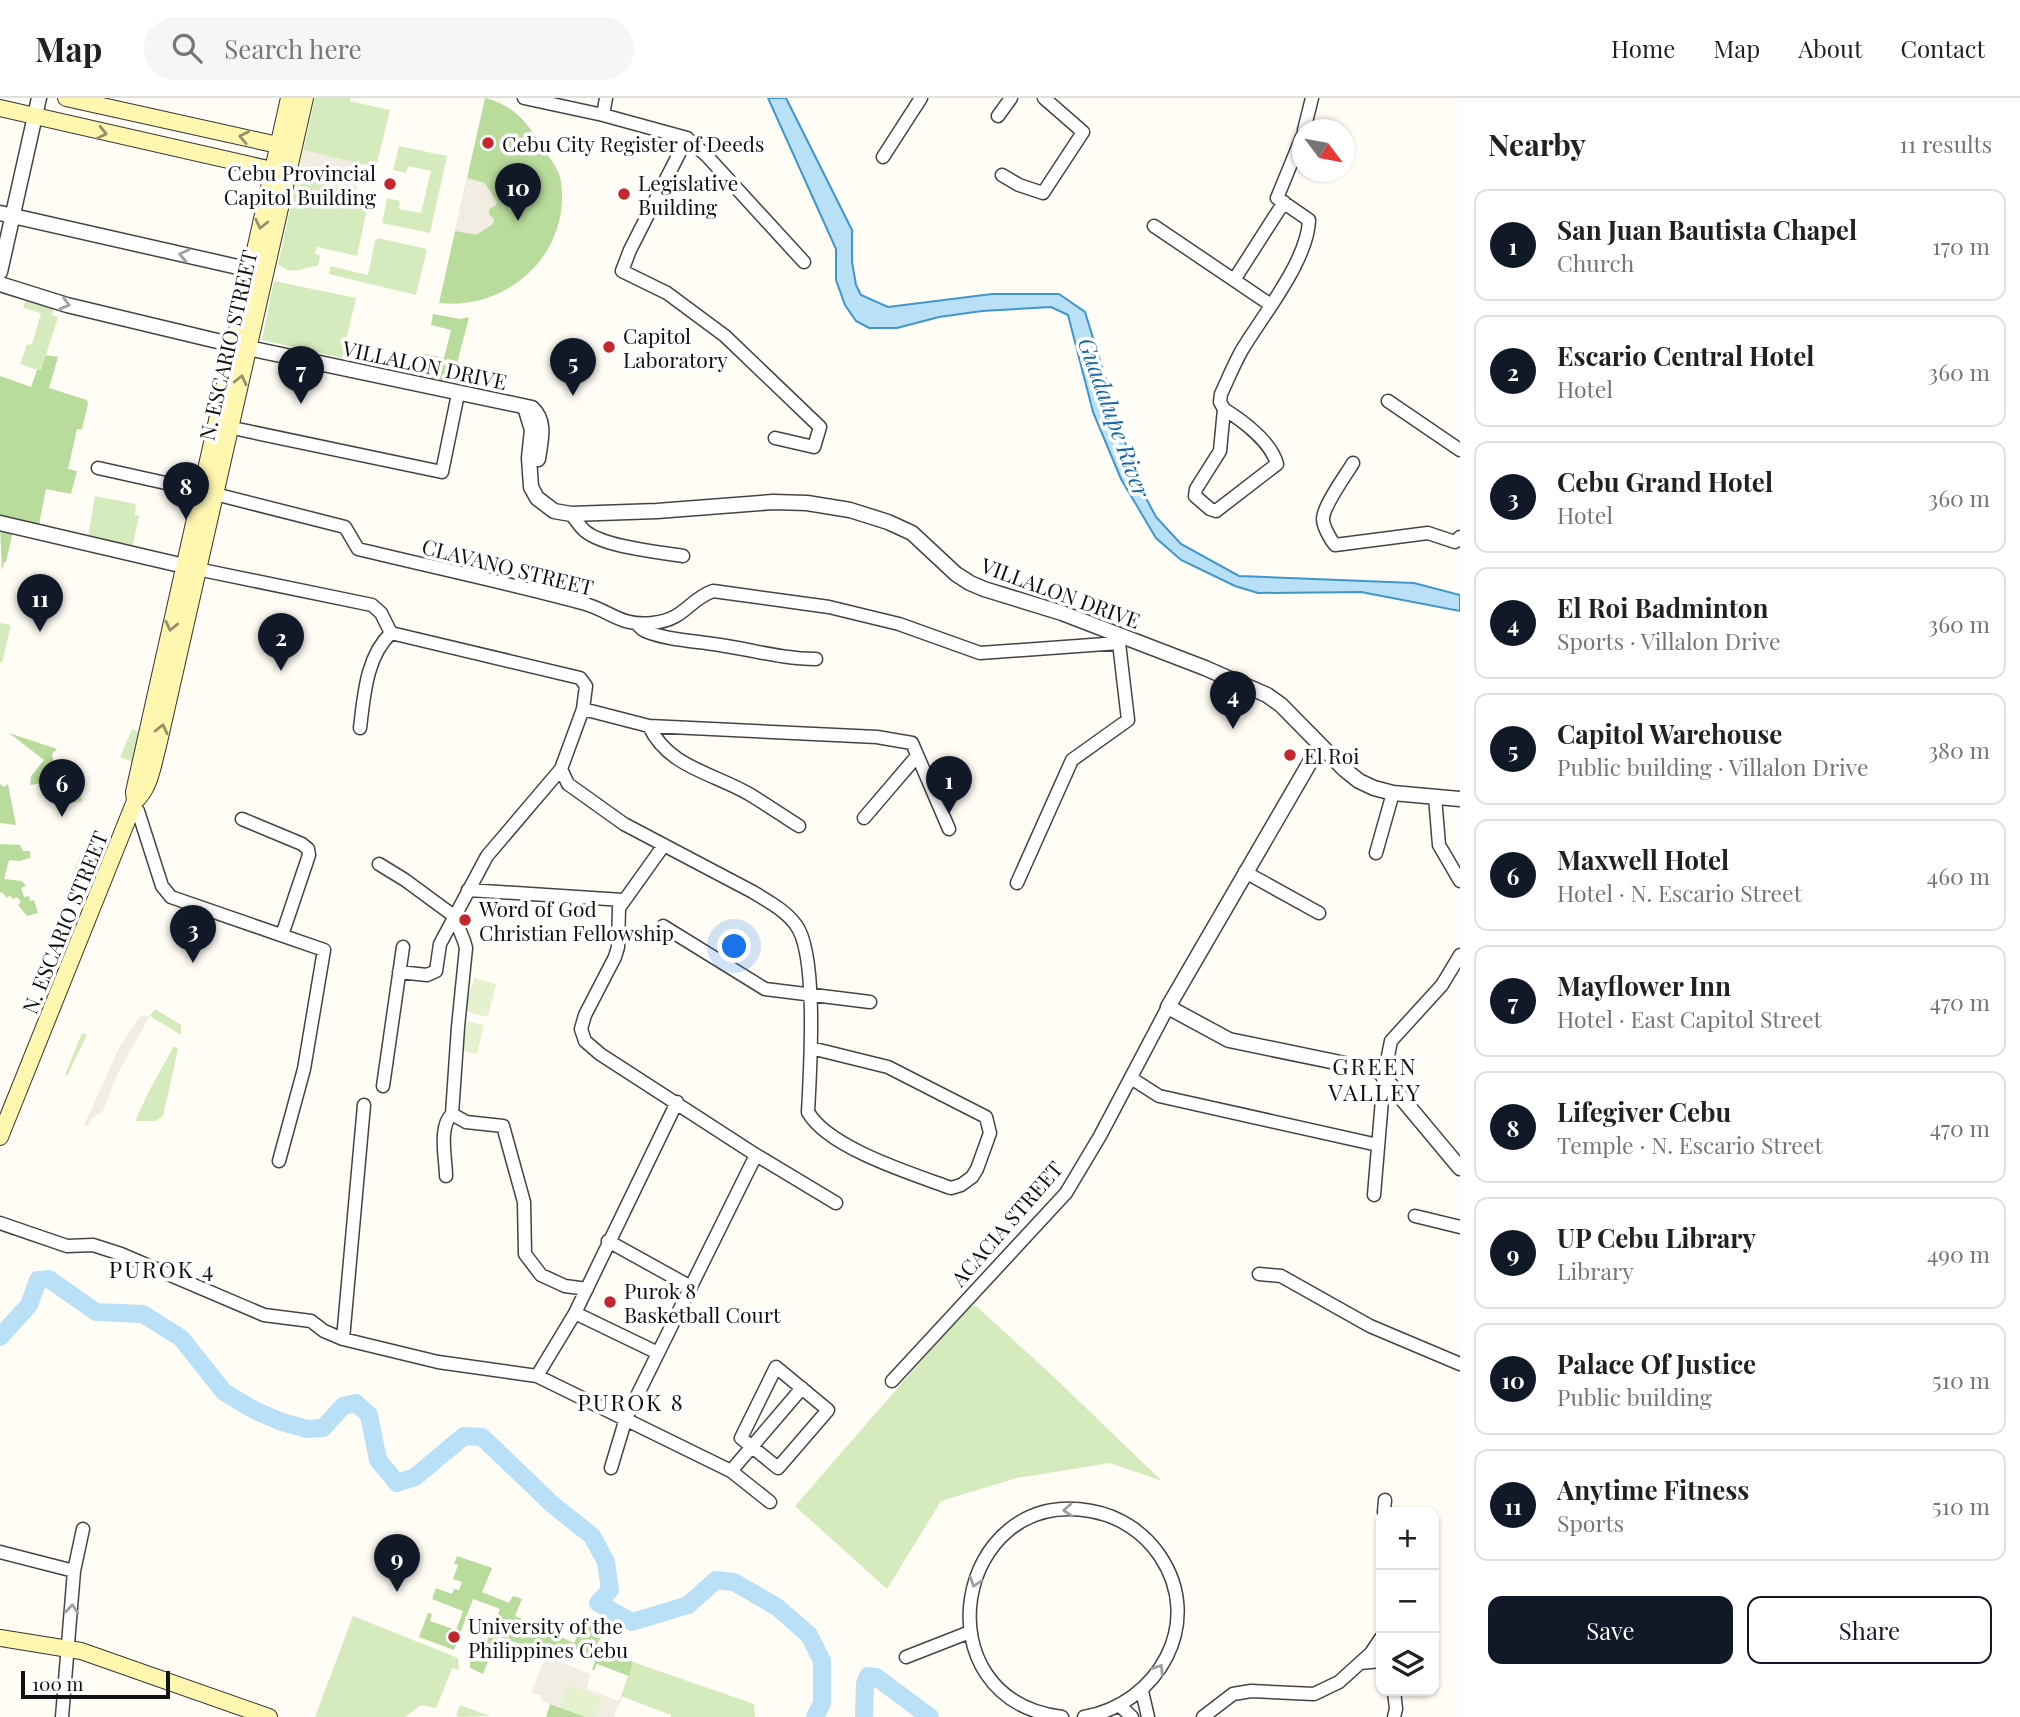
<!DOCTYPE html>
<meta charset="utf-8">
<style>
:root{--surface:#fff;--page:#f6f6f6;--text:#202124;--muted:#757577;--line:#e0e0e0;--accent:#111827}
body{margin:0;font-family:"Playfair Display",serif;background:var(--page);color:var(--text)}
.controls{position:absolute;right:21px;bottom:21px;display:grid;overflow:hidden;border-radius:14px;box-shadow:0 2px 5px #0004}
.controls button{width:63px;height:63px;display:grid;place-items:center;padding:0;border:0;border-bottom:2px solid var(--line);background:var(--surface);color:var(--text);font:35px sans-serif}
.compass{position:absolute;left:1292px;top:21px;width:63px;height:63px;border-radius:50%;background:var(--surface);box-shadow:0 2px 5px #0004;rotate:122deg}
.scale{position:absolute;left:21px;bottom:18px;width:149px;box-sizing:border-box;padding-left:7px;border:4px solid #111;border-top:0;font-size:19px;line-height:24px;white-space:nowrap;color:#111;-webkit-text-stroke:5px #fff;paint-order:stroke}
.you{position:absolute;left:735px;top:849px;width:24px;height:24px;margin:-18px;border:5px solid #fff;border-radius:50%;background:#1a73e8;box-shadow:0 0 0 10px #1a73e833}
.badge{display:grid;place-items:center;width:46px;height:46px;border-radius:50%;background:var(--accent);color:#fff;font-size:23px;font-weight:700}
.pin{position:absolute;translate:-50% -58px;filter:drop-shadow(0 2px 4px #0008)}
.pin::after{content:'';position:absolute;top:37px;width:24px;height:21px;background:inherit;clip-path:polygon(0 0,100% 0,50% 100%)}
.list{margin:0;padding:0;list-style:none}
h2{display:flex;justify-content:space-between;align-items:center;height:91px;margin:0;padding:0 28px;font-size:30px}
h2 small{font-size:23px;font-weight:400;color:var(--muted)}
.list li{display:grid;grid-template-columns:46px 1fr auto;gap:21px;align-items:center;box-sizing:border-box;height:112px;margin:0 14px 14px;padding:0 14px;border:2px solid var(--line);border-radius:14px}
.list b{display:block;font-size:26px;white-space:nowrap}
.list p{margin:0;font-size:23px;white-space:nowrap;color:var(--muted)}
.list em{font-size:23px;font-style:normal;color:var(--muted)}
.actions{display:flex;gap:14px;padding:21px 28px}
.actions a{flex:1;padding:16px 0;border:2px solid var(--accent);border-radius:14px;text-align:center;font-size:24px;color:var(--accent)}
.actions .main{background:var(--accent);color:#fff}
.icon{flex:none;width:38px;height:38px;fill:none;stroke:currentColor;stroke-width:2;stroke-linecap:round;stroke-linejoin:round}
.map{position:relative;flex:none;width:1460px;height:1619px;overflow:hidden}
header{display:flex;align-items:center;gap:42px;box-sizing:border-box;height:98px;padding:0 35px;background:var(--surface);border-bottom:2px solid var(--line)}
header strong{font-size:33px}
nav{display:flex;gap:38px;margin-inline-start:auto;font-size:24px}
.search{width:490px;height:63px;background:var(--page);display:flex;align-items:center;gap:18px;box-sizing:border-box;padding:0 24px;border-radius:38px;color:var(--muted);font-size:26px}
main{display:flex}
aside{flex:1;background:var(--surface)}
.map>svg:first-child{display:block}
.green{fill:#d5ebbd}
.forest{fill:#b9dc9c}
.pitch{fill:#e6f2cf}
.plaza{fill:#f1ede2}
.water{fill:#b9e0f7;stroke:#3f96cf;stroke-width:2}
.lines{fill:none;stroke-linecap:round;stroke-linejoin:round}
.river{stroke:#b9e0f7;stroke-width:18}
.minor-casing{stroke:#444;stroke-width:15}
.tertiary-casing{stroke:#444;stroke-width:17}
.secondary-casing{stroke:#333;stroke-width:18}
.minor{stroke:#fff;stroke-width:12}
.tertiary{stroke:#fff;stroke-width:14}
.secondary{stroke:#fff6b0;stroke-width:16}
.oneway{stroke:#948f68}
.oneway2{stroke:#a0a0a0}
.poi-dot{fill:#c4262e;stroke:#fff;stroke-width:2.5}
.labels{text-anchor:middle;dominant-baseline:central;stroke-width:7;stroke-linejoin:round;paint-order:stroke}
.poi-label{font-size:21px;fill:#111;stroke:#fff;text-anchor:start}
.street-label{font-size:21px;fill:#111;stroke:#fff}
.water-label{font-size:23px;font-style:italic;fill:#1768a6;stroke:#fff}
.neighbourhood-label{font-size:23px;letter-spacing:2px;fill:#111;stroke:#fff}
</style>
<header>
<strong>Map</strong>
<div class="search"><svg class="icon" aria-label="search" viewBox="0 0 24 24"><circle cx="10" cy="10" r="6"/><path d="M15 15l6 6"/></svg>Search here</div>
<nav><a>Home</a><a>Map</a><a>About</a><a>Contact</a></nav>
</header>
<main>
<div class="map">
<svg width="1460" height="1619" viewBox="0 0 1460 1619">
<rect width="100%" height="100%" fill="#fffdf5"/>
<path class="green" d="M315,0H350V3L390,12L376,69L362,66L356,93L370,96L357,158L317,149L315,156L320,157L318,168C302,169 292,179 278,166Z
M399,48L447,58L430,135L382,125L387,100L400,103L399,111L421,115L431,73L408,68L406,75L393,72Z
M378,140L427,151L416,197L329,176L330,168L368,177L375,143Z
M274,183L356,200L342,260L262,242Z
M27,199L54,207L52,217L58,219L41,273L20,266L27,247L32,246L41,215L23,210Z
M95,398L136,406L135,417L139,418L132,450L88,440Z
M0,525L11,527L2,565L0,564Z
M132,631L139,635L133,664L120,659Z
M77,680L82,703L73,705L70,681Z
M85,756L97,760L87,783L73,778L79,759L84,760Z
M155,911L181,927V937L150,918Z
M82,935L87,937L67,978L65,977Z
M174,948L178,951L163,1018L155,1023H135L149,993Z
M975,1207L1055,1280L1162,1383L1110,1365L1017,1380L941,1403L887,1491L795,1408L968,1209Z
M353,1518L458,1560L459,1572L452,1570L436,1610L421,1607L405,1619H315Z
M633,1564L754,1606L755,1619H671V1617L621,1598Z
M460,1607L490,1618L459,1619L456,1618Z"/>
<path class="forest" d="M485,0C513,7 526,23 541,47C547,57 560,71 561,84C571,155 508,213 439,205Z
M433,216L461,221L469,219L452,285L420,278L425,256L444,260L451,232L431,227Z
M46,257L58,259L49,290L87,302L88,306L82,331H77L68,371L77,373L71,396L46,391L39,427L0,420V278L31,289L37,272H41Z
M0,430L13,433L6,464H4L2,473Z
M9,635L57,651L52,656L56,683L30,687L31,678L44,662Z
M0,686L4,689L8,686L16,727L0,725Z
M0,746L20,747L23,753H30V760L19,763L9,762L4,781L22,783L26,788L21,790L24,799L29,798L30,803L34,802L38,815L27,818L18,807L21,804L17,799L13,801L10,797L7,800L2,794L0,795Z
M457,1458L492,1470L482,1494L509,1505L513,1498L522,1501L515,1518L574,1545L579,1534L600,1522L606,1530L596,1548L633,1564L629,1578L597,1566L594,1572H592L595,1564L589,1561L590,1557L562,1546L559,1554L552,1552L549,1560L546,1556L498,1538L483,1576L470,1570V1558L480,1561L500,1511L473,1501L454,1552L419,1539L428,1515L432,1516L430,1523L456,1532L463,1513L432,1501L436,1490L452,1496L454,1491L459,1492L462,1484L453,1481L458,1467L454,1466Z
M550,1606L586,1619H546Z"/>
<path class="pitch" d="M474,880L496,886L488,919L465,913Z
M468,923L484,927L477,956L460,952Z
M568,1586L604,1600L596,1619H586L559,1609Z"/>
<path class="plaza" d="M304,52L362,66L356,93L297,80Z
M467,80L485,85L497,104L495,108L490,110L489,116L494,121L493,126L476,137L455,133Z
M140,918H150L117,977L103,1013L92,1020L89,1028L84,1027L119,950Z
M546,1558L590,1576L587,1591L619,1603L621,1598L623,1599L614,1617L616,1619H596L603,1599L568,1586L559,1609L543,1604L540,1597L531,1595Z"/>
<path class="water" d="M768,0H786L852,132V164L856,187L861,197L888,209L992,196H1059L1085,214L1137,383L1156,419L1181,446L1239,478L1414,485L1460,497V513L1361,494L1258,495L1235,488L1181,462L1156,440L1121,381L1093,314L1068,217L1051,209L982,213L939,219L897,230H869L856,223L845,207L836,182V151Z"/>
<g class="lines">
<path class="river" d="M0,1239L29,1207L38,1182L49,1181L96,1214L143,1216L181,1240L224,1294L254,1312L282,1324L307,1331L323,1330L343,1308L356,1305L369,1317L378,1362L397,1385L415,1379L464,1338L482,1339L553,1407L592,1438L606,1464L610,1492L598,1505L632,1524L688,1507L716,1482L734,1484L777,1509L809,1537L822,1563V1605L815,1619
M864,1619L865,1586L868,1578L876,1579L930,1619"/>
<defs>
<path id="minor" d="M524,0L603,17L687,40L707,58L804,164
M603,17L606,0
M998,18L1011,0
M1304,32L1312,0
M687,40L630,152L622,173L667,195L725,238L820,329L814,349L775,340
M883,59L921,0
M1002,77L1019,87L1043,95L1083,34L1044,0
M1154,128L1271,207
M1234,182L1284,104
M1388,303L1460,352
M1224,311C1243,323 1271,344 1277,366L1216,413L1210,411L1195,398L1196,391L1220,353L1224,311L1220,304L1221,296C1228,281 1234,266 1242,252C1263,217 1308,162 1309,122L1277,100L1302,39
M223,328L442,374L458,296
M1353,365C1346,377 1323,408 1323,421C1323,428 1330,441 1335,447L1428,435L1455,444L1460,439
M98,370L215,396L345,429L358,451C432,469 508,485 582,505C610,512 620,529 653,525C686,521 688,502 713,493L829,509L899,526L980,555L1119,545
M571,416C576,422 580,429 585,433C604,449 659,454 683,458
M197,471L372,507L381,515L391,535
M637,526C640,529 641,531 645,533C667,542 696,543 720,547C753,552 783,561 816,561
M391,535L580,580L586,588L583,611L561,671L487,758L440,846L436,873L427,877L399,874
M583,611L649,628L877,639L912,645L949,731
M649,628C668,669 713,675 749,696C766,706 783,718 799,728
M360,630C364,598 366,559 391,535
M561,671L568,686L624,726L753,794C768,803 786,813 796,827C818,856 810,975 808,1014C828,1050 913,1076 951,1090L961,1087L972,1079L977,1071L990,1035L986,1019L888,969L811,950
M1435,699L1439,747L1460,783
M133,708L138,713L162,788L171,799L324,852L304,971L279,1063
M864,720L917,658
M242,721L302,746L308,751L309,757L282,837
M664,747L619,810L618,849L615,859L585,917L581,931L585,943L600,956L756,1057L836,1105
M1376,755L1393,695
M379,766L405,782L454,818L464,843L466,850L458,929L452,1016C438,1029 446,1061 446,1078
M1245,774L1319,815
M1017,785L1072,662L1128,622L1119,545L1121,538
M468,792L623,802
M663,828L765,891L870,904
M1131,980L1159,998L1378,1047
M383,988L403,849
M452,1016L466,1024L503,1028L524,1104L525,1156L541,1177L565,1188L587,1191
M1374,1097L1384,978L1391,943L1442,887L1460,857
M1415,1118L1460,1129
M0,1125L67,1148L93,1147L121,1156L264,1217L311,1223L324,1233L343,1241L438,1264L537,1278L731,1373L770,1404
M608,1143L691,1189
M1259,1176L1281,1178L1370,1228L1460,1266
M575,1215L658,1255
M343,1241L364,1007
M776,1269L828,1312L778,1370L741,1340Z
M537,1278L575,1215L677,1004
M892,1283L1066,1095L1100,1038L1168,909
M611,1370L626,1320L756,1057
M731,1373L802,1290
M1384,1414L1385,1402
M0,1454L74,1473
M906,1559L970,1534
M1360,1565L1381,1563
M1142,1593L1148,1619
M1120,1608L1132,1619
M62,1619L74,1473L83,1431
M1062,1619C917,1601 955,1388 1091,1413C1119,1418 1144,1434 1160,1458C1205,1525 1158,1606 1084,1619
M1203,1619L1233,1596L1251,1593L1314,1596L1339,1584L1371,1555L1381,1540
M1394,1619L1396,1611L1394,1593"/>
<path id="tertiary" d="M0,115L251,172
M0,174L39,0
M0,186L67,207L234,247L532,310C547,324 540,344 538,361
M525,309L532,332L529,360L531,389L537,400L554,413L571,416L657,413L773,404L807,405L850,412L888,424L912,435L956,476L970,485L984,491L1062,515L1205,570L1267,597L1281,607L1344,671L1359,683L1374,690L1393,695L1460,701
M0,425L193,470
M1320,647L1168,909L1229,942L1379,973L1460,1070"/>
<path id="secondary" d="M66,0L287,49
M0,10L281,74
M135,703C150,691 153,666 158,648L305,0
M0,1039L135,703L134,694L289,0
M0,1540L81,1553L269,1619"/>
</defs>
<use href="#minor" class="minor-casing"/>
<use href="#tertiary" class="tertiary-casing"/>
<use href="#secondary" class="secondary-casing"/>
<use href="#minor" class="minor"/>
<use href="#tertiary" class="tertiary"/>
<use href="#secondary" class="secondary"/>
</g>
<defs><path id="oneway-chevron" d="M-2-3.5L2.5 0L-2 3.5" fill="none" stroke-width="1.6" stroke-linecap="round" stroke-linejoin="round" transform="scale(1.75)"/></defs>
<g class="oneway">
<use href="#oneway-chevron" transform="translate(102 35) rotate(13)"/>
<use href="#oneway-chevron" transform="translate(244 39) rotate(-168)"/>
<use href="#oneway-chevron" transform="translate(261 126) rotate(103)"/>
<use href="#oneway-chevron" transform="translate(241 282) rotate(-77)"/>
<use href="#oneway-chevron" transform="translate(171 528) rotate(103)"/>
<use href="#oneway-chevron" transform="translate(162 631) rotate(-77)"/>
</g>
<g class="oneway2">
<use href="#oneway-chevron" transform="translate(184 157) rotate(-167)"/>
<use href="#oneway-chevron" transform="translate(65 206) rotate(16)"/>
<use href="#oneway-chevron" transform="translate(1068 1412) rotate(177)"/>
<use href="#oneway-chevron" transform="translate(975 1484) rotate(108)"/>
<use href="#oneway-chevron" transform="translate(72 1511) rotate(-85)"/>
<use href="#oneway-chevron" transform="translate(1159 1571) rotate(-57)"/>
</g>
<g class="poi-dot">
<circle cx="488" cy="45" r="7"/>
<circle cx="390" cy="86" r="7"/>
<circle cx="624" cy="96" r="7"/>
<circle cx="609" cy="249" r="7"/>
<circle cx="1290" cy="657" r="7"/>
<circle cx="465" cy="822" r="7"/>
<circle cx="610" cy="1204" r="7"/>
<circle cx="454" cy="1539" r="7"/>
</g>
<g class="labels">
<g class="poi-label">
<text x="502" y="45">Cebu City Register of Deeds</text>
<text x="376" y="74" text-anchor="end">Cebu Provincial<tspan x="376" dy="24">Capitol Building</tspan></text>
<text x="638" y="84">Legislative<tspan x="638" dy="24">Building</tspan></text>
<text x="623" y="237">Capitol<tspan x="623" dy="24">Laboratory</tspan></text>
<text x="1304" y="657">El Roi</text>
<text x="479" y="810">Word of God<tspan x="479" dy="24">Christian Fellowship</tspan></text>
<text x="624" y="1192">Purok 8<tspan x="624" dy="24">Basketball Court</tspan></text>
<text x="468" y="1527">University of the<tspan x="468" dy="24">Philippines Cebu</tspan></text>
</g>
<g class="street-label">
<text transform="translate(227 247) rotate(-77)">N. ESCARIO STREET</text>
<text transform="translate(425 266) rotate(12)">VILLALON DRIVE</text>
<text transform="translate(508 468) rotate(14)">CLAVANO STREET</text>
<text transform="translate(1061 494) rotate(20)">VILLALON DRIVE</text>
<text transform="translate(64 824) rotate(-68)">N. ESCARIO STREET</text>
<text transform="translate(1006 1125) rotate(-49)">ACACIA STREET</text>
</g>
<g class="water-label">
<text transform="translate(1115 319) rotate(70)">Guadalupe River</text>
</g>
<g class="neighbourhood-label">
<text x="1375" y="967">GREEN<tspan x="1375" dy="26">VALLEY</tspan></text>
<text x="162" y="1170">PUROK 4</text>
<text x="631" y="1303">PUROK 8</text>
</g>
</g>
</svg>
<div class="controls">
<button>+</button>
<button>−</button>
<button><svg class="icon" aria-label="layers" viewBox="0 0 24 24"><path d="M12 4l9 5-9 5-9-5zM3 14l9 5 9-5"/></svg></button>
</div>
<svg class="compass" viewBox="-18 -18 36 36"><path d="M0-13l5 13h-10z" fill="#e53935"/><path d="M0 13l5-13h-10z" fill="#757577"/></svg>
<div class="scale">100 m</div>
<div class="you"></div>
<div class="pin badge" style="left:949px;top:716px">1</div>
<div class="pin badge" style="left:281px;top:573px">2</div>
<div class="pin badge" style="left:193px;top:865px">3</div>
<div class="pin badge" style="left:1233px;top:631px">4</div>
<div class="pin badge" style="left:573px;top:298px">5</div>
<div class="pin badge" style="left:62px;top:719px">6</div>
<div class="pin badge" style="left:301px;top:306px">7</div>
<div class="pin badge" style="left:186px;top:422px">8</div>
<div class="pin badge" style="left:397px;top:1494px">9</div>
<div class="pin badge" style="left:518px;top:123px">10</div>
<div class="pin badge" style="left:40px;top:534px">11</div>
</div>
<aside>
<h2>Nearby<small>11 results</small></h2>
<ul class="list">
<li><span class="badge">1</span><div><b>San Juan Bautista Chapel</b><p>Church</p></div><em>170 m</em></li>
<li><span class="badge">2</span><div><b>Escario Central Hotel</b><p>Hotel</p></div><em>360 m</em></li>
<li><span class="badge">3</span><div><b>Cebu Grand Hotel</b><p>Hotel</p></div><em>360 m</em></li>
<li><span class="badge">4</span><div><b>El Roi Badminton</b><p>Sports · Villalon Drive</p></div><em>360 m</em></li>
<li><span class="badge">5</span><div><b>Capitol Warehouse</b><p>Public building · Villalon Drive</p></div><em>380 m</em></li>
<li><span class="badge">6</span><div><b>Maxwell Hotel</b><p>Hotel · N. Escario Street</p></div><em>460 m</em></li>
<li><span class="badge">7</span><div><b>Mayflower Inn</b><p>Hotel · East Capitol Street</p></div><em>470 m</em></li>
<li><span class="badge">8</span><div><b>Lifegiver Cebu</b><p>Temple · N. Escario Street</p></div><em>470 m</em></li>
<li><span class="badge">9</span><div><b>UP Cebu Library</b><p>Library</p></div><em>490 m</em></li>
<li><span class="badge">10</span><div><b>Palace Of Justice</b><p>Public building</p></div><em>510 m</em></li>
<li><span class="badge">11</span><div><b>Anytime Fitness</b><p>Sports</p></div><em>510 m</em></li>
</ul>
<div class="actions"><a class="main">Save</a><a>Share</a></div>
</aside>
</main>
